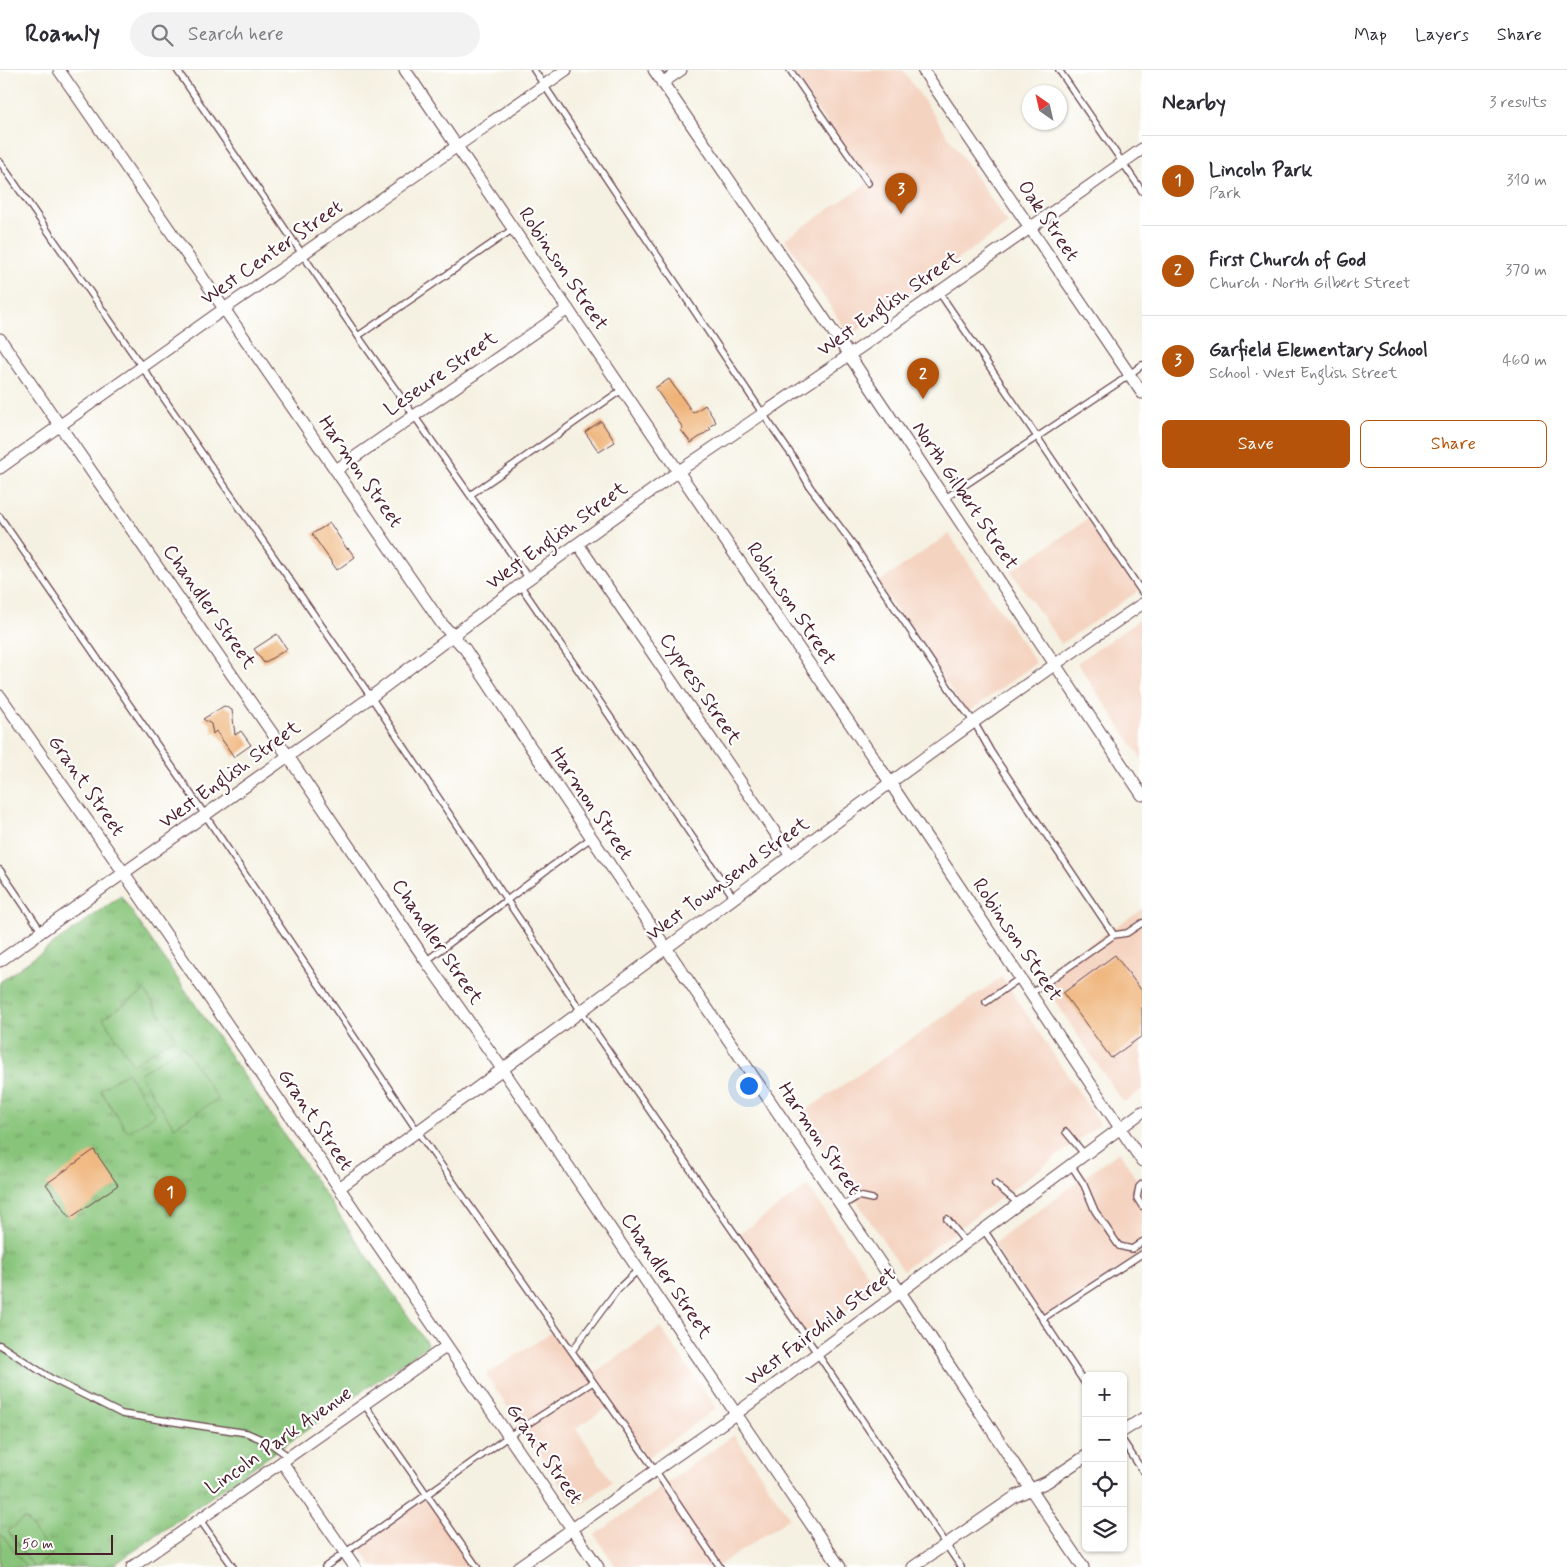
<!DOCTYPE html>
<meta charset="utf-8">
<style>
:root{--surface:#fff;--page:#f2f2f3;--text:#2b2b33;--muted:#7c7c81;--line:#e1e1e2;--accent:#b45309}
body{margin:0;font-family:Mynerve,sans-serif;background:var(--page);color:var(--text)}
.controls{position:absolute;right:15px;bottom:15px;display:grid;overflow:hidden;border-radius:8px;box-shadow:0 1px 4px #0004}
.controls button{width:45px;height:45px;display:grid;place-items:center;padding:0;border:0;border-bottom:1px solid var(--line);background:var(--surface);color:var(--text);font:25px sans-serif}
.compass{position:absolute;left:1022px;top:15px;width:45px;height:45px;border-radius:50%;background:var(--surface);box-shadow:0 1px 4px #0004;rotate:326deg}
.scale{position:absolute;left:15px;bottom:12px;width:98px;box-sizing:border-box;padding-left:5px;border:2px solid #4a1f2b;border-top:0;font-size:14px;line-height:18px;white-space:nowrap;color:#4a1f2b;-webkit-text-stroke:4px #fff;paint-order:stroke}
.you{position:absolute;left:748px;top:1015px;width:18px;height:18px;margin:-12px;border:4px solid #fff;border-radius:50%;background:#1a73e8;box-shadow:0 0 0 8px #1a73e833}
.badge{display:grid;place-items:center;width:32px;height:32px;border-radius:50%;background:var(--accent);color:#fff;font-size:16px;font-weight:700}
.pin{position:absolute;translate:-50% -41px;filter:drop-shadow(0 1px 2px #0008)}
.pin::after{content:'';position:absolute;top:26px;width:18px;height:15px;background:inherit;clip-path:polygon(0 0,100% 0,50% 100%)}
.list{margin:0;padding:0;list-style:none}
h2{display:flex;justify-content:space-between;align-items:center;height:65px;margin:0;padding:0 20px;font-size:21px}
h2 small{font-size:16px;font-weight:400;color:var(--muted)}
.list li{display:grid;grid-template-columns:32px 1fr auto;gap:15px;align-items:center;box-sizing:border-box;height:90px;padding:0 20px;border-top:1px solid var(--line)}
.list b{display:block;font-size:19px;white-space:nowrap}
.list p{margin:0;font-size:16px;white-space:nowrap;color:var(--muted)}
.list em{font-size:16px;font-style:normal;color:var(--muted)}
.actions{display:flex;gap:10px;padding:15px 20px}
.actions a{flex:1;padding:11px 0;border:1px solid var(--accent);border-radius:8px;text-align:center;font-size:18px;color:var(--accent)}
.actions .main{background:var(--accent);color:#fff}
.icon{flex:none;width:28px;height:28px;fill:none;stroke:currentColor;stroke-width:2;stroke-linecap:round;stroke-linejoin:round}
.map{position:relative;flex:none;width:1142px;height:1497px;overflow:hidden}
header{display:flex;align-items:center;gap:30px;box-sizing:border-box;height:70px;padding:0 25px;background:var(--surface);border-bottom:1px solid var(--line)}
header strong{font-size:24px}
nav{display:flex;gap:28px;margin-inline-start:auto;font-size:18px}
.search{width:350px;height:45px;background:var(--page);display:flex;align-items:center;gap:12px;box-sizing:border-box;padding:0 18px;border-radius:28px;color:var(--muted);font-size:19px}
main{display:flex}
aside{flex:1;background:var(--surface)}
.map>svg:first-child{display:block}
.built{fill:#f4d3c0}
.park{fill:url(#park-tufts);stroke:#697252}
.garden{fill:#88c57a;stroke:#697252}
.building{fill:#efb479}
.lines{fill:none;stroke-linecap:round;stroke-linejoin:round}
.lane-casing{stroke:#643e46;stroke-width:8}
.street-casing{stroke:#643e46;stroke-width:13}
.lane{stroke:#fff;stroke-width:5.5}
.street{stroke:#fff;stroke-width:11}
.labels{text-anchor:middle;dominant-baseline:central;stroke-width:4.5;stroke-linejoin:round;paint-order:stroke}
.street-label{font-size:20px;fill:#4a1f2b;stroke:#fff}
</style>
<header>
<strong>Roamly</strong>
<div class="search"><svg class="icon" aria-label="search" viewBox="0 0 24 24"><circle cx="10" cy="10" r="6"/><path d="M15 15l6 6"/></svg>Search here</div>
<nav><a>Map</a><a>Layers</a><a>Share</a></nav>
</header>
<main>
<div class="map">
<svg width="1142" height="1497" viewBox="0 0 1142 1497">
<defs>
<pattern id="park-tufts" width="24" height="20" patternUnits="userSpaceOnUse" patternTransform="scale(1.25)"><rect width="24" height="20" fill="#88c57a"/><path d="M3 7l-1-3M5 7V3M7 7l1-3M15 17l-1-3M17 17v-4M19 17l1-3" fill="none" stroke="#719f64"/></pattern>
</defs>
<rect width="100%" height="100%" fill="#fff"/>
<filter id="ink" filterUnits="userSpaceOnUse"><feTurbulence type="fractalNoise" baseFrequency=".02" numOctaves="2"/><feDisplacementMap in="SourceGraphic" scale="10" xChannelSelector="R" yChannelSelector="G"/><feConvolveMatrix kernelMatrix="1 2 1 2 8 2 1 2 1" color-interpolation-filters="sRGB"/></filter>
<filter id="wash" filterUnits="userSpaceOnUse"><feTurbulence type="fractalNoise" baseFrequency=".0096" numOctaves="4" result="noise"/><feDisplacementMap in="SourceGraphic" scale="20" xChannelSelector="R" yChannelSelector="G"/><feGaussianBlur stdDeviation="1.12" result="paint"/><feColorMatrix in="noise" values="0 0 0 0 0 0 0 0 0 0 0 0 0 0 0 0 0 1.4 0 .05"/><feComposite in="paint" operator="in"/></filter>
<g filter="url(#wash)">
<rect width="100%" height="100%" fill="#f5f1e2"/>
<path class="built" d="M790,0H903L1008,154L851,265L848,263L785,169L868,113Z
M1091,447L1140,520L1061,574L1011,501Z
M949,464L1036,593L967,643L878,513Z
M1142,548V689L1077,593Z
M1142,839V1019L1127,1031H1122L1039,908Z
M1002,907L1100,1054L903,1200L799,1045Z
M1119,1082L1142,1117V1184L1042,1249L993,1174Z
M808,1116L877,1218L808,1270L736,1166Z
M660,1257L716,1338L647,1388L610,1336L576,1358L612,1412L576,1438L486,1305L557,1259L590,1306Z
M734,1365L790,1448L717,1497H616L595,1465Z
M427,1425L477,1497H373L357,1474Z"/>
<path class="park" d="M121,826L428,1275L111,1497H0V912Z"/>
<path class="garden" d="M145,921L175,967L133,994L103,948Z
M183,976L218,1029L174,1057L139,1004Z
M127,1002L155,1045L128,1062L100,1020Z
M25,1448L52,1485L36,1497H34L8,1461Z
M3,1466L26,1497H0V1467Z"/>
<g id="blocks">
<path class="building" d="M669,309L693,343L705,335L716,352L709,357L711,359L691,373L681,360L683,358L655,318Z
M601,351L615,372L599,382L585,362Z
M330,453L347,479L348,478L355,487L337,500L312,464Z
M277,564L287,579L264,593L254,579Z
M224,636L232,640L235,665L241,661L251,675L234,687L216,661L213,664L211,654L203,649Z
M1115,885L1142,921V966L1111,988L1063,923Z
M94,1080L118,1115L70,1148L46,1114Z"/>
</g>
</g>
<g filter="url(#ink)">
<use href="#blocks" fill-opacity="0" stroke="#643e46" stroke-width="1"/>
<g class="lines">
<defs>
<path id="lane" d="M177,0L358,266L529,509
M534,0L763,344L793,387L810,417L855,477L880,516L955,627L974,652L991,682L1031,742L1114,865
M790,0L868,113
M1059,0L1142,121
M0,92L371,627L581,941L817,1283L961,1497
M939,222L1142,522
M358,266L513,159
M470,425L623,319
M944,429L1118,313L1142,295
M0,447L195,730L418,1062L655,1400L720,1497
M520,515L734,828
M0,800L42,862
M426,891L548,799L591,768
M1030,924L1114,865L1127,863L1142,853
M986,932L1020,908
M1066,1062L1085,1085
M1071,1095L1084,1115L1095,1141L1119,1176L1132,1179L1142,1172
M995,1114L1019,1134
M1142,1114L1139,1117L1137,1128L1142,1136
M842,1136L858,1126L872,1129
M947,1149L966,1173
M984,1160L1086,1315
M1042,1249L1142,1184
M0,1275L52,1309L122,1344L247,1363L270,1373L289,1387
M572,1281L617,1220L639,1199
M364,1334L477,1497
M1123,1371L1142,1400
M200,1450L233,1497
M325,1497L509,1366L593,1312"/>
<path id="street" d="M59,0L442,554L465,579C608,794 753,1006 898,1219C961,1311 1020,1405 1083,1497
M405,0L885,705L1142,1091
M654,0L849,285L1142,725
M923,0L1142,323
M662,13L681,0
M0,269L288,686L426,891L503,1000L840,1497
M0,398L214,246L566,0
M336,400L568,239
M578,474L791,786
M0,626L124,803L598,1497
M0,891L371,627L520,515L679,401L861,277L1142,79
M339,1118C608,926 869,721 1142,534
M1123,1361L1142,1349
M282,1392L355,1497
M132,1497L447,1276
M518,1497L737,1343L1142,1042
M913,1497L1016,1426L1047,1412L1086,1386"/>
</defs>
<use href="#lane" class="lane-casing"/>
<use href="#street" class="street-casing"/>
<use href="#lane" class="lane"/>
<use href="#street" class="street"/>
</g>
</g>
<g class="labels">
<g class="street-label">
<text transform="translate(1048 151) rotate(56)">Oak Street</text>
<text transform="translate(272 183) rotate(-35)">West Center Street</text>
<text transform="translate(563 199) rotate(56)">Robinson Street</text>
<text transform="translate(889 234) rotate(-35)">West English Street</text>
<text transform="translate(441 304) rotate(-35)">Leseure Street</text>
<text transform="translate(360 402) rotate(55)">Harmon Street</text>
<text transform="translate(965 426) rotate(56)">North Gilbert Street</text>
<text transform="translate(557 466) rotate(-36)">West English Street</text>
<text transform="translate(791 534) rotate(56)">Robinson Street</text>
<text transform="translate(209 537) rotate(55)">Chandler Street</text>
<text transform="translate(700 619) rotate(56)">Cypress Street</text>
<text transform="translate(230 705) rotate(-36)">West English Street</text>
<text transform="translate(86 716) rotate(55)">Grant Street</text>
<text transform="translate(591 734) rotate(56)">Harmon Street</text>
<text transform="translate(728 809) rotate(-36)">West Townsend Street</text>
<text transform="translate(1017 870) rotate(56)">Robinson Street</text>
<text transform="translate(437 872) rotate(56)">Chandler Street</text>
<text transform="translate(315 1050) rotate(56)">Grant Street</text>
<text transform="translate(819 1069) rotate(56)">Harmon Street</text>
<text transform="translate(666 1206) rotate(56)">Chandler Street</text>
<text transform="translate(821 1257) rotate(-37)">West Fairchild Street</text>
<text transform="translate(279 1371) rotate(-35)">Lincoln Park Avenue</text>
<text transform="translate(544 1384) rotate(55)">Grant Street</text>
</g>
</g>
</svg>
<div class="controls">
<button>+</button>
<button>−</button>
<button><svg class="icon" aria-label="locate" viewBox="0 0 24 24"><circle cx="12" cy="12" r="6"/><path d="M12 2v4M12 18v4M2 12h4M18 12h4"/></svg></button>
<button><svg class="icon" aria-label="layers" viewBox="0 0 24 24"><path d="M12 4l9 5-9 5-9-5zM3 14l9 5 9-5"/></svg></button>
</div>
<svg class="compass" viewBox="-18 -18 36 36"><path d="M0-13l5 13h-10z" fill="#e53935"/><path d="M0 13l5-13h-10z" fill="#7c7c81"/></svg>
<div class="scale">50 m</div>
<div class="you"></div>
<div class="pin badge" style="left:170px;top:1147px">1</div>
<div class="pin badge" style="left:923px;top:329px">2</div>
<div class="pin badge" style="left:901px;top:144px">3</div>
</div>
<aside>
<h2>Nearby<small>3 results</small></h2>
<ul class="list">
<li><span class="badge">1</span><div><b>Lincoln Park</b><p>Park</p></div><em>310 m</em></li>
<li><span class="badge">2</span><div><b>First Church of God</b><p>Church · North Gilbert Street</p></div><em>370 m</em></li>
<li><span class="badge">3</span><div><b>Garfield Elementary School</b><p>School · West English Street</p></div><em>460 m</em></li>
</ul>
<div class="actions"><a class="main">Save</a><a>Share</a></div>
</aside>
</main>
